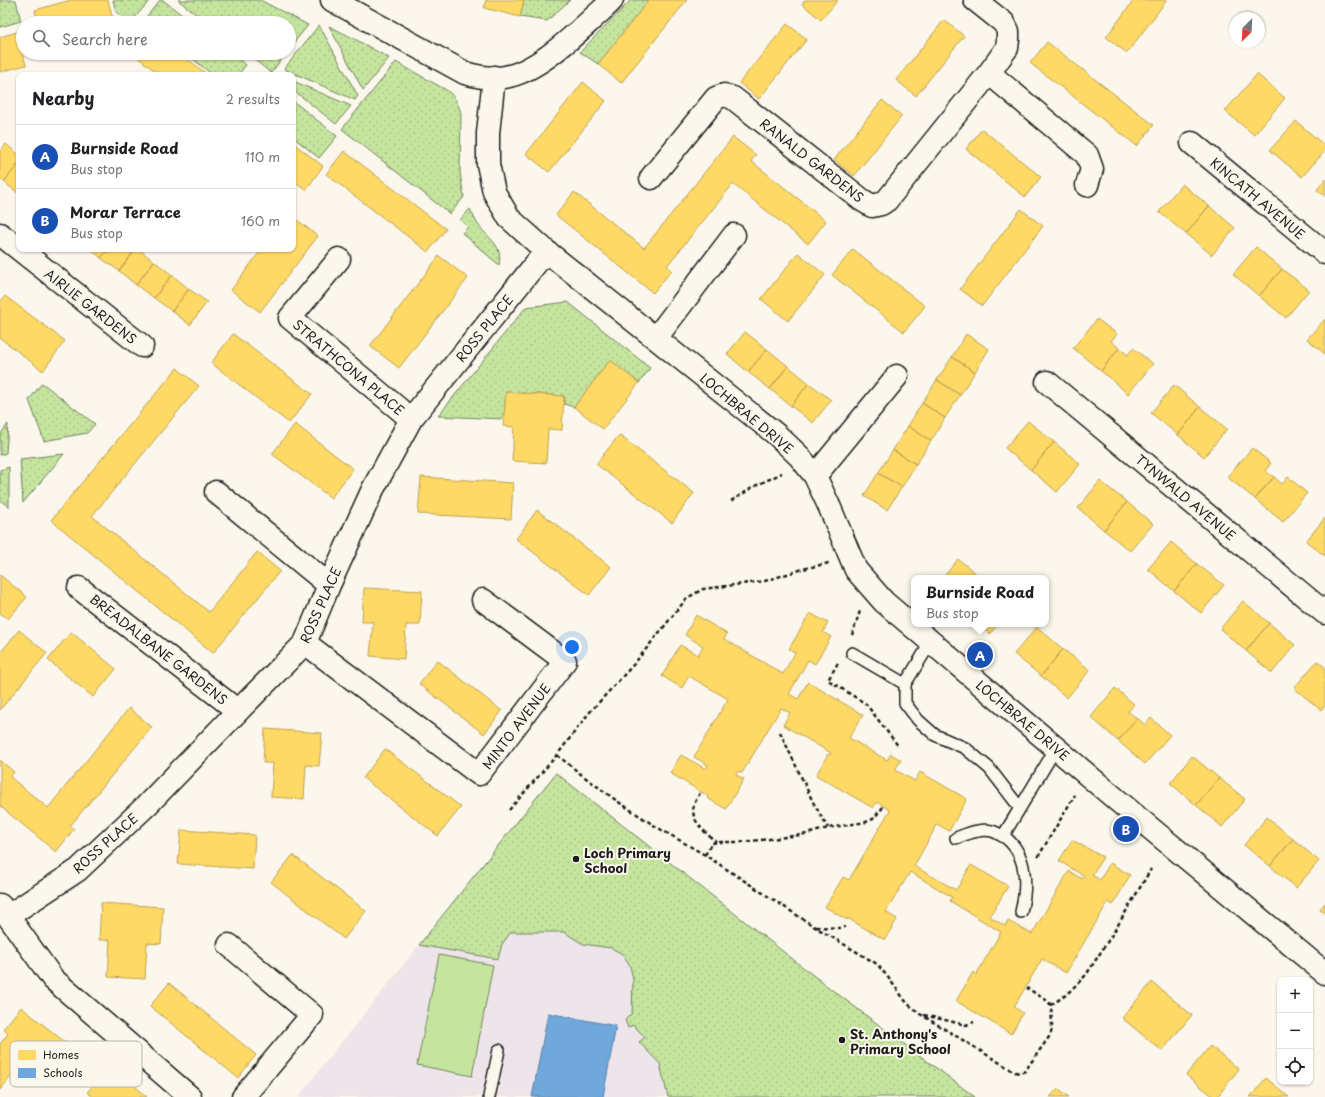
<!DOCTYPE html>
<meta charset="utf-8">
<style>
:root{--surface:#fff;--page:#f6f6f6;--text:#202124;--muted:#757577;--line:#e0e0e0;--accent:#7c3aed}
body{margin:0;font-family:"Playpen Sans",sans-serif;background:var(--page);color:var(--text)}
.controls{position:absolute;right:12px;bottom:12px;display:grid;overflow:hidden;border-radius:8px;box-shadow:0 1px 3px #0004}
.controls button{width:36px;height:36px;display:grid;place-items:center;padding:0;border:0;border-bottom:1px solid var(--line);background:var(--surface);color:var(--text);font:20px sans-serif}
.compass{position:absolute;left:1229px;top:12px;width:36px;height:36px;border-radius:50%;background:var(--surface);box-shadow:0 1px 3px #0004;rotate:204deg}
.you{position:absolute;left:572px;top:647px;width:14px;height:14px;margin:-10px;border:3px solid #fff;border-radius:50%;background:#1a73e8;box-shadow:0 0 0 6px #1a73e833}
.badge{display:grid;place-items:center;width:26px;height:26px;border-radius:50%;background:var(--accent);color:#fff;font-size:13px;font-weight:700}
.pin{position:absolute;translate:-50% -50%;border:2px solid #fff;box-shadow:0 1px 4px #0006}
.popup{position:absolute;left:911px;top:575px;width:138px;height:52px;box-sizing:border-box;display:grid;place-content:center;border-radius:8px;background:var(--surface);filter:drop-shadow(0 1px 3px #0005);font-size:13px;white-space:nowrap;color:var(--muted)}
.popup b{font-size:15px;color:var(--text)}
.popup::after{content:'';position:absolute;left:50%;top:100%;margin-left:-8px;border:8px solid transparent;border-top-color:var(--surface)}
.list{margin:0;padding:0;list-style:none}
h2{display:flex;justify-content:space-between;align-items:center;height:52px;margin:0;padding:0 16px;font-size:17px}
h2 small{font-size:13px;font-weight:400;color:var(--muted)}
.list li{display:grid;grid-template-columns:26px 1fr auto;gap:12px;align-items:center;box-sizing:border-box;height:64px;padding:0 16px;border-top:1px solid var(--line)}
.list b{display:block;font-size:15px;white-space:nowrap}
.list p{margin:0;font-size:13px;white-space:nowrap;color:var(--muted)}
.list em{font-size:13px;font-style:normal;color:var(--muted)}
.icon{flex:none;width:22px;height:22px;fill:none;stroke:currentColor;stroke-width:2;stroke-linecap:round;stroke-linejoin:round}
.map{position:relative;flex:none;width:1325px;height:1097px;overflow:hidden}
.search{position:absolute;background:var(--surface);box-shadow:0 1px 3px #0004;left:16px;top:16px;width:280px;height:44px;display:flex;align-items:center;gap:10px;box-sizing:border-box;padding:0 14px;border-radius:22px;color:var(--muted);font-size:15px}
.panel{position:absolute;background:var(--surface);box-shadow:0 1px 3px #0004;left:16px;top:72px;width:280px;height:180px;border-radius:8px}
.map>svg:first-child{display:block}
.built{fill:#eee5eb}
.green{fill:url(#green-dots);stroke:#70805d}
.pitch{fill:#c5e59e;stroke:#70805d}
.homes{fill:#ffd966;stroke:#bba050}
.schools{fill:#6fa8dc;stroke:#567ea2}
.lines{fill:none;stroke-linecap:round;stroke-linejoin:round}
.lane-casing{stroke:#1c1c1c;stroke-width:14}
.street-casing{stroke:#1c1c1c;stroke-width:25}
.path{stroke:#1c1c1c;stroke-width:2.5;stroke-dasharray:4 3;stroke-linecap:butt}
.lane{stroke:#fbf7ec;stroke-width:11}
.street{stroke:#fbf7ec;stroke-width:22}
.poi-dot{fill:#1c1c1c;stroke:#fbf7ec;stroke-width:1.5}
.labels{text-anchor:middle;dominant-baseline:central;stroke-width:4;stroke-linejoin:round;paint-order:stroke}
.street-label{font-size:13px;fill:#1c1c1c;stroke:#fbf7ec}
.poi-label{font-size:13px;font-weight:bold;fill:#1c1c1c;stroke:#fbf7ec;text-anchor:start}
.key{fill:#fbf7ec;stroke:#b8b5ae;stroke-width:1}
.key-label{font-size:11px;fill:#1c1c1c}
</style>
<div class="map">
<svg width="1325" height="1097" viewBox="0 0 1325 1097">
<defs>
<pattern id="green-dots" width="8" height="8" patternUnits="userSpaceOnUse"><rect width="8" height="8" fill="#c5e59e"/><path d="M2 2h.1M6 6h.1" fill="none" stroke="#a9c488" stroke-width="1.8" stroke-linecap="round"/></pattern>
</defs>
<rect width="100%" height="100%" fill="#fbf7ec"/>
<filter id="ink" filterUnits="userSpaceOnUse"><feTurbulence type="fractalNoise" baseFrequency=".025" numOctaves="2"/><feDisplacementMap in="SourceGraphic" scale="8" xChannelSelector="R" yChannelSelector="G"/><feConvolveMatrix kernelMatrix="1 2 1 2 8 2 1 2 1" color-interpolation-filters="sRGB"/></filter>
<g filter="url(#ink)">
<path class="built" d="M556,773L823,983L975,1097H298Z"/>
<path class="green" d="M0,0H16L21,21L0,27Z
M113,0H150L130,23L116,12Z
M160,0H163L192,23H147L143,21Z
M178,0H260L308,25L289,49V23H207Z
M524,0H570L547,21L520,17Z
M631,0H649L598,64L580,52Z
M319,25L358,96L355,100L284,69Z
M329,26L351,37L389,58L363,90Z
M185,53H231L246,65L238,75H213Z
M246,53H286L271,73Z
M396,62L448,91C455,98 459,104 461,114L460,173L464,197L450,214L342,129Z
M293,81L351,106L336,124L293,90Z
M293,101L337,136L319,158L293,137Z
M470,209C473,214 475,221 479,226C490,240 503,245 499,265L462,233L468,227L460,220Z
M568,302L650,368L639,383L610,360L574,407L564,404V396L506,392L504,419L438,416L526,307Z
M42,383L95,424L87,433L44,441L29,400Z
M8,424L6,453L0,455V435Z
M64,454L23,503L20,459Z
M9,467V507L0,500V470Z
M556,773L823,983L975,1097H668L660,1064L639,1042L645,1037L633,1025L628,1028L625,1020L632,1013L633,979L630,966L621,953L611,948L583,944L564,932H511L502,944L498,959L419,945Z"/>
<path class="pitch" d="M439,955L493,965L472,1076L417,1065Z"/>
<path class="homes" d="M71,0H108L114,23H38L35,10Z
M486,0H524L520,17L484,8Z
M649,0H687L621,83L598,64Z
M805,0H838L821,20L802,4Z
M1134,0H1167L1127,53L1106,37Z
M944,20L964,36L916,96L896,80Z
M787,24L807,39L759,99L739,83Z
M17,32L26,65L0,72V37Z
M1047,42L1154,125L1137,146L1030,63Z
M132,53H180L208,75H160Z
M1257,74L1285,98L1254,135L1225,111Z
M583,82L606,101L549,172L526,154Z
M882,100L902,116L854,176L834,160Z
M1296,121L1325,146V151L1302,177L1270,150Z
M982,129L1041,177L1025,197L966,149Z
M733,137L756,155L751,161L826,221L808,244L733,184L667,266L672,270L653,293L556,215L574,192L644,248Z
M293,143L323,166L306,190L293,180Z
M6,144L19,155V163L4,182L0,179V151Z
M344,151L446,229L428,252L326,174Z
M19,163V194L4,182Z
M1325,179V196L1317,190Z
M1182,184L1209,206L1186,234L1159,212Z
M1209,206L1235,228L1212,255L1186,234Z
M1021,209L1043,226L982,306L960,289Z
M293,217L318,236L260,312L231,290L262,249H293Z
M1256,247L1282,269L1259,296L1233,274Z
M90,249H108L101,258Z
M108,249H136L119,271L101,258Z
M136,249H138L154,261L136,285L119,271Z
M853,249L925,306L904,332L832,275Z
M798,253L825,275L788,321L761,299Z
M439,256L468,278L399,368L370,346Z
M154,261L172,275L154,298L136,285Z
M1282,269L1309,290L1286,318L1259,296Z
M172,275L189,289L172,311L154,298Z
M189,289L207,302L190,325L172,311Z
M5,296L65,341L43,371L0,338V302Z
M1097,319L1117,334L1111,341L1119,348L1101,371L1073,348Z
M1325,319V354L1307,339Z
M745,332L767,349L748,372L727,354Z
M233,334L312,394L289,423L211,363Z
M966,334L989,349L975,372L952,357Z
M1119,348L1128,355L1133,348L1153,364L1128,394L1101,371Z
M767,349L788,366L770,389L748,372Z
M952,357L975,372L960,395L937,380Z
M610,360L639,383L603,429L574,407Z
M788,366L809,383L791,406L770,389Z
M177,368L199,386L92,516L209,612L257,552L280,571L213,653L51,520Z
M937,380L960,395L945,418L922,403Z
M809,383L831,400L813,423L791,406Z
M1174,385L1200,407L1178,435L1151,413Z
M506,392L564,396L562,430L548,429L546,463L512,461L514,427L503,426Z
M922,403L945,418L931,441L908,426Z
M1200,407L1227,429L1204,457L1178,435Z
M1028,421L1054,442L1031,470L1005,448Z
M295,424L353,469L331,498L272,454Z
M908,426L931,441L916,464L893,450Z
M619,435L694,493L672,523L596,464Z
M1054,442L1080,464L1057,492L1031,470Z
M1252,448L1271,463L1265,471L1274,477L1255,499L1227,477Z
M893,450L916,464L902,487L878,473Z
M878,473L902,487L887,510L864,496Z
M421,477L513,483L511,519L418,514Z
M1274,477L1282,484L1288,477L1307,493L1283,522L1255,499Z
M1100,481L1127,502L1104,530L1078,508Z
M1127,502L1153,524L1130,551L1104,530Z
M537,510L611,567L589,595L516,539Z
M1325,518V556L1306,541Z
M1171,542L1197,564L1174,591L1148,569Z
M958,559L978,575L975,578H943Z
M1197,564L1224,585L1201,613L1174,591Z
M0,575L27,597L8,619L0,613Z
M364,588L422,591L420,625H406L404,659L370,656L373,622H362Z
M1243,601L1269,623L1246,651L1220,629Z
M810,613L828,623L823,632L831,637L815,664L808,660L789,694L798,699L808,682L863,715L849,738L887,760L891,754L901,760L895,770L915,781L920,772L967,799L949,831L937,824L933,830H934L914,866L956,890L971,865L1008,886L990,917L1005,926L1008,921L1032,934L1069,871L1082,879L1084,876L1059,861L1072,840L1103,857L1092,875L1100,880L1110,863L1130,875L1113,905L1108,902L1066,973L1042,959L1014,1007L1023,1013L1011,1034L956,1001L973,972L976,975L1001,932L950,901L952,897L910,872L886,912L897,919L885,940L847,918V920L825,907L843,877L849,880L890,810L877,802L873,808L816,775L828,754L830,755L831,753L783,725L790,713L781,708L742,773L738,771L736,775L744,779L726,809L707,798L708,796L670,773L681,755L706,769L708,765L694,757L728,699L689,676L682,688L662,676L680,645L698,655L703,646L685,635L696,615L727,634L724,639L783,674L795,653L789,649Z
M1269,623L1295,645L1272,673L1246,651Z
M977,624H998L990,634Z
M1037,627L1063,649L1041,676L1014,654Z
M19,630L47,653L0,710V653Z
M71,632L116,669L93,697L48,660Z
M1063,649L1090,670L1067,698L1041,676Z
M437,660L502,711L484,734L419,684Z
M1317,661L1325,667V705L1321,710L1294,688Z
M1115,688L1134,704L1128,712L1137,718L1118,741L1091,717Z
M129,708L152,727L70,826L74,829L56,852L0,806V760L14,772L10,777L48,808Z
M1137,718L1145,725L1151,718L1170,735L1145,764L1118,741Z
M265,729L322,733L319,766L306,765L304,799L271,797L273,763H263Z
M385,749L461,807L438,836L363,778Z
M1192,756L1219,778L1196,805L1170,783Z
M1219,778L1245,799L1222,827L1196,805Z
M1267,817L1293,839L1270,866L1244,845Z
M181,830L255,835L253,869L178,864Z
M1293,839L1319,861L1296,888L1270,866Z
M293,855L366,911L344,939L271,882Z
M101,903L163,907L161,944L147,943L145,979L108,977L110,940H99Z
M1325,903V913L1320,909Z
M1152,982L1192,1015L1162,1051L1122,1018Z
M169,983L256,1055L238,1078L150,1006Z
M21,1007L90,1062L71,1085L31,1052L0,1090V1044L8,1034L3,1029Z
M1210,1046L1239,1069L1217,1097H1214L1186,1075Z
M112,1065L147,1097H93L87,1092Z
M1266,1078L1289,1097H1250Z
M1058,1088L1069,1097H1050Z"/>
<path class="schools" d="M548,1013L616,1026L603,1097H532Z"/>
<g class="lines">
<defs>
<path id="lane" d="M931,642L905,684V703L918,720L935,735L965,748L989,768L1020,808L1056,748
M852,653L905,684
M1003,836L1020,808
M956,838C967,834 981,828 992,831C996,832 1002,836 1006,838C1028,856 1027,887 1021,912
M489,1097L499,1050"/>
<path id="street" d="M332,0L465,73C478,77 493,79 505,77C535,72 568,41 590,21C597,14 605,8 612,0
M989,73L1087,155L1092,169L1087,185
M494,77L488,133V164L494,192L509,218L546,251L777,435L799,456L815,476L830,508L856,570L884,602L1137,817L1325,973
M1192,143L1325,253
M651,178L716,98L724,95L733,98L862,200L872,206L881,204L887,200L989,73L1007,48L1008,40V31L1004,23L975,0
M0,234L142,346
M339,259L290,318L411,419
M656,338L734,235
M1047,382L1325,613
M815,476L897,376
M216,492L329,585
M79,588L238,711
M305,643L479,774L565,661L483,600
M0,905L53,979L190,1097
M8,916L78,870L147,805L238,711L305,643L329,585L373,489L411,419L546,251
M229,945L312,1015L243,1097"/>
</defs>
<use href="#lane" class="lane-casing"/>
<use href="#street" class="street-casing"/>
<path class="path" d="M731,501L755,486L782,473
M852,635L860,611
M838,663L828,680L866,704L899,747
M780,732L813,802L828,828
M557,755L582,775L617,801L655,826L705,855L815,927L877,964L887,976L907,1003L920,1014L1015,1072L1020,1073L1025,1071L1049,1037L1051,1033L1052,1026L1051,1005L1046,1000L1027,988
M700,793C698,797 695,801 694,805C689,820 706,833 716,842
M509,810L557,755L589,713L634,664L687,598L703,589L765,581L803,569L829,563
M705,855L711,844L716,842H741L779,838L807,834L828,828L866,822L873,819L884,806
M1038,857L1075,795
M816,927L839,928L845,927
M1051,1005L1066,995L1086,975L1115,930L1151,869
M924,1015L966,1025L974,1022"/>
<use href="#lane" class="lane"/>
<use href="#street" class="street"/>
</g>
</g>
<g class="poi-dot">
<circle cx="576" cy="859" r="4"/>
<circle cx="842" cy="1040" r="4"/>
</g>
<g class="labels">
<g class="street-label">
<text transform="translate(812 160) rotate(38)">RANALD GARDENS</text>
<text transform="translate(1258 198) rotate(40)">KINCATH AVENUE</text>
<text transform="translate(91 306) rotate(38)">AIRLIE GARDENS</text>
<text transform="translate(484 328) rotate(-51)">ROSS PLACE</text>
<text transform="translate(349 367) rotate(40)">STRATHCONA PLACE</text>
<text transform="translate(747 413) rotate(40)">LOCHBRAE DRIVE</text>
<text transform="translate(1186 497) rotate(40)">TYNWALD AVENUE</text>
<text transform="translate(320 605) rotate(-66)">ROSS PLACE</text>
<text transform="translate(159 649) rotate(38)">BREADALBANE GARDENS</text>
<text transform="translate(1023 720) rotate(40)">LOCHBRAE DRIVE</text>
<text transform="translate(516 726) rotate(-53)">MINTO AVENUE</text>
<text transform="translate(105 843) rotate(-42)">ROSS PLACE</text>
</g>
<g class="poi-label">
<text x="584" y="852">Loch Primary<tspan x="584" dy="15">School</tspan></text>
<text x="850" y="1033">St. Anthony's<tspan x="850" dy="15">Primary School</tspan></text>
</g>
</g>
<rect x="10" y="1041" width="132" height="46" rx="6" class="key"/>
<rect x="18" y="1050" width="18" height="10" fill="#ffd966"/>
<rect x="18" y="1068" width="18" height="10" fill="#6fa8dc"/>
<g class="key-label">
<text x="43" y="1059">Homes</text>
<text x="43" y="1077">Schools</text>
</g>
</svg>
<div class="controls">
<button>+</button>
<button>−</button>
<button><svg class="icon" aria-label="locate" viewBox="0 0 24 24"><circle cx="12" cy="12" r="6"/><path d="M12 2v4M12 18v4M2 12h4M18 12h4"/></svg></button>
</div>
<svg class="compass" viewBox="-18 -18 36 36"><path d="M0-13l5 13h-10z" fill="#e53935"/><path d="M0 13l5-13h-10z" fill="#757577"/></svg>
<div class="you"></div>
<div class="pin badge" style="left:980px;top:655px;background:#1a4fb4">A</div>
<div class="popup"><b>Burnside Road</b>Bus stop</div>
<div class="pin badge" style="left:1126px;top:829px;background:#1a4fb4">B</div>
<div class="search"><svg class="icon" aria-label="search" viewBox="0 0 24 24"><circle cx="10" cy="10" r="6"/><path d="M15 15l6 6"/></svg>Search here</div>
<section class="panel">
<h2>Nearby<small>2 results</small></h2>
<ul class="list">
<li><span class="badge" style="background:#1a4fb4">A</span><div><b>Burnside Road</b><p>Bus stop</p></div><em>110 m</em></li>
<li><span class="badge" style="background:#1a4fb4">B</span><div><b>Morar Terrace</b><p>Bus stop</p></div><em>160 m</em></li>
</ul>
</section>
</div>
